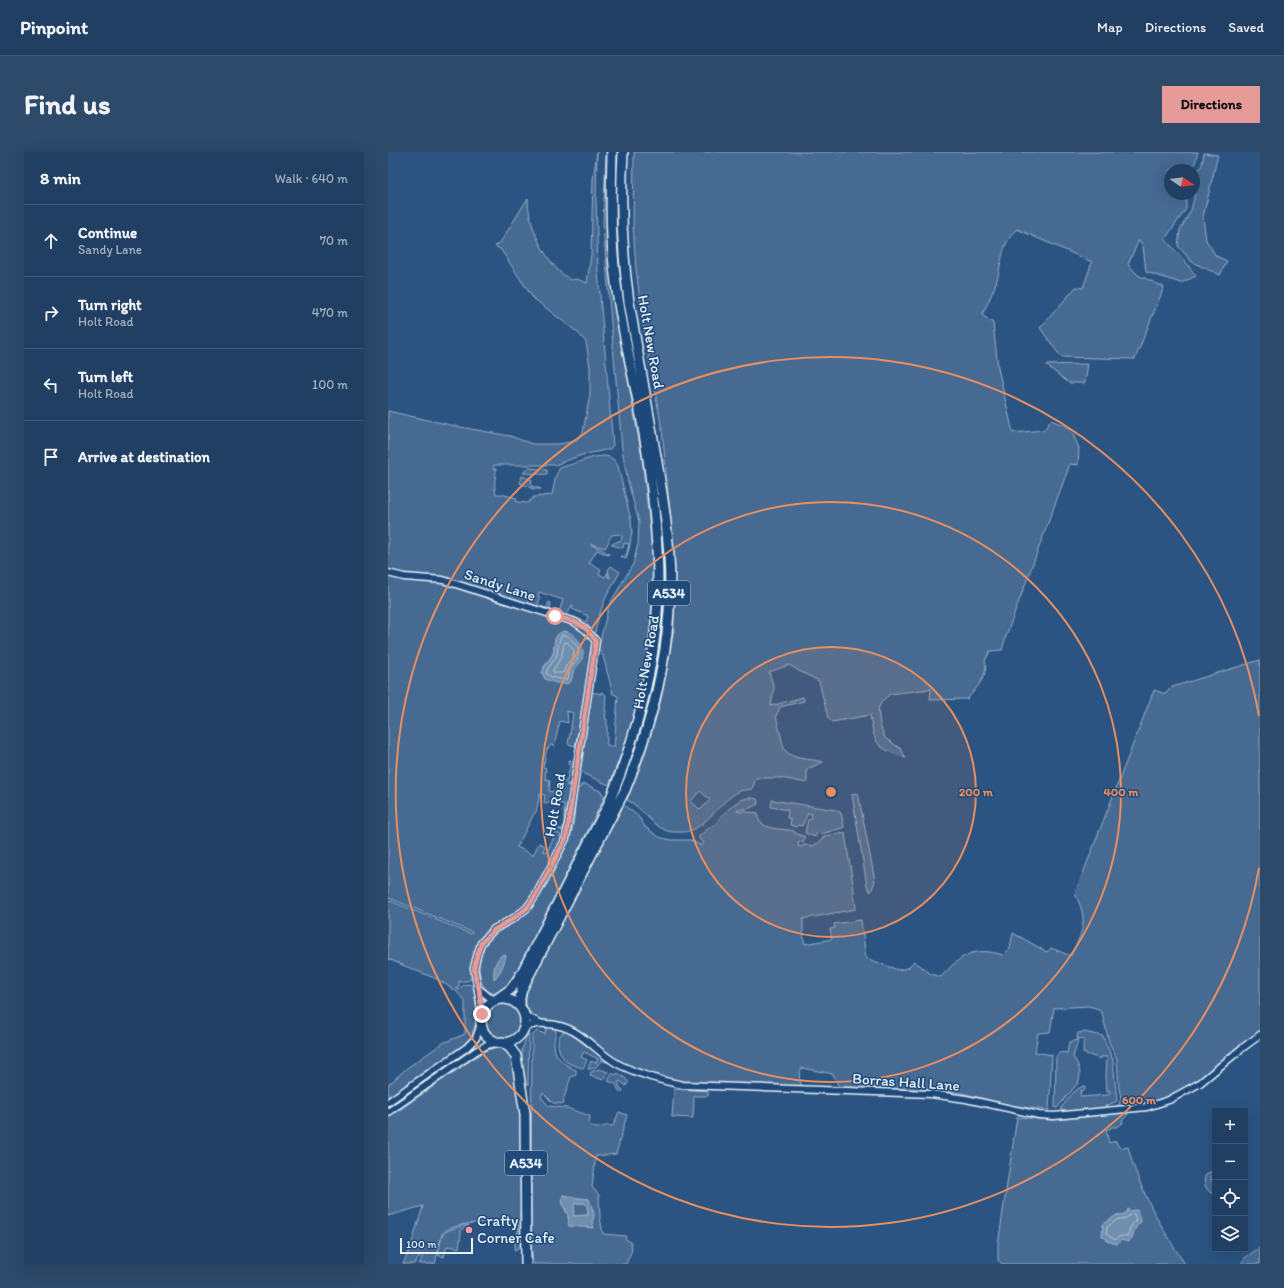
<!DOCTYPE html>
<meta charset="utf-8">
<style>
:root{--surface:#203f62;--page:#2d4a6b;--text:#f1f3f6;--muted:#a2afbe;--line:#3d5877;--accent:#e69b98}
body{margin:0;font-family:Itim,sans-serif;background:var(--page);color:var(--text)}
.controls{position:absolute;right:12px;bottom:12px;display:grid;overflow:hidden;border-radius:0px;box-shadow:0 4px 16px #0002}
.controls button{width:36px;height:36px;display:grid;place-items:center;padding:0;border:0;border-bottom:1px solid var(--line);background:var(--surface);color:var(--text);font:20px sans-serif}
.compass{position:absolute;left:776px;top:12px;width:36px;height:36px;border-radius:50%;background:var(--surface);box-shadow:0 4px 16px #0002;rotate:103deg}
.scale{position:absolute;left:12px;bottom:10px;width:73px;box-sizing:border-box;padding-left:4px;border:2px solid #e8f1f8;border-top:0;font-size:11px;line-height:14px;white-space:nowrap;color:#e8f1f8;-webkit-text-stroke:3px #1f4a7a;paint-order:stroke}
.stop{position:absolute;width:12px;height:12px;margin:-9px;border:3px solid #e69b98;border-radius:50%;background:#fff}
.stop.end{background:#e69b98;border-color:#fff;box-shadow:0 1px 4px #0008}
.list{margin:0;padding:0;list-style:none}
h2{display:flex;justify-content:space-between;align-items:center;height:52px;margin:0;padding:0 16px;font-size:17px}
h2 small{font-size:13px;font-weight:400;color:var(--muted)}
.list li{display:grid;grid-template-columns:26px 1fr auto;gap:12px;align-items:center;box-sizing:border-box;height:72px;padding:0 16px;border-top:1px solid var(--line)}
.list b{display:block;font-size:15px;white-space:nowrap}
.list p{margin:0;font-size:13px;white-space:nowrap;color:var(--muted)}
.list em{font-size:13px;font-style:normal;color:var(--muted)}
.icon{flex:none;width:22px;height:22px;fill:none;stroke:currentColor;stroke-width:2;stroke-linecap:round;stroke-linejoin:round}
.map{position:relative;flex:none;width:872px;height:1112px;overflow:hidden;border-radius:0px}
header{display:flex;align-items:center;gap:24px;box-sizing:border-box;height:56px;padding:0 20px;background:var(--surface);border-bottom:1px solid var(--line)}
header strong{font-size:19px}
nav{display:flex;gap:22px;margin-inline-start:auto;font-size:14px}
.intro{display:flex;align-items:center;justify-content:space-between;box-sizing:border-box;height:96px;padding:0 24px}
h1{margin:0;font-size:28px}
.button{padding:10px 18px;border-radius:0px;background:var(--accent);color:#111;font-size:14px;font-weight:700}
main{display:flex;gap:24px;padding:0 24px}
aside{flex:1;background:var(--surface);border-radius:0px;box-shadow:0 4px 16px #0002}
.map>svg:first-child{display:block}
.green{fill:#476b93;stroke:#98aec6;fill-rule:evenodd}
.water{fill:#708ead;stroke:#a0b6cb;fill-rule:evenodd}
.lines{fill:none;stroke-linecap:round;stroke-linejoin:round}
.shore{stroke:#b8c9da;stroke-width:1}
.minor-casing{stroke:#e8f1f8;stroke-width:9}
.highway-casing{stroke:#e8f1f8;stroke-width:12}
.minor{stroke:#1f4a7a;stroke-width:6}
.highway{stroke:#1f4a7a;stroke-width:9}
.route{stroke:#e69b98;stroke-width:5}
.ring{fill:none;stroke:#e88e5f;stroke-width:2}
.poi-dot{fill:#ff9aa2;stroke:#1f4a7a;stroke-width:1.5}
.labels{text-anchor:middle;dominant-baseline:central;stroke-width:3;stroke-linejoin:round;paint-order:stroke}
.shield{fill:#1f4a7a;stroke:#acbfd2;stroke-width:1}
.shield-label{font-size:14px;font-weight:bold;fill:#e8f1f8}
.street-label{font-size:15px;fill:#e8f1f8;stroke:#1f4a7a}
.poi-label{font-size:15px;fill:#e8f1f8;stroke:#1f4a7a;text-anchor:start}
.centre{fill:#e88e5f;stroke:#1f4a7a;stroke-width:2}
.ring-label{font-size:12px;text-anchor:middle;font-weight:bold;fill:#e88e5f;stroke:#1f4a7a;stroke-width:3;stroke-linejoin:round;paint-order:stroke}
</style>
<header>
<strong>Pinpoint</strong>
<nav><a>Map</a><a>Directions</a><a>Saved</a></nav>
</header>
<div class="intro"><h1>Find us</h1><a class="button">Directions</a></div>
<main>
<aside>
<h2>8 min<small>Walk · 640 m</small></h2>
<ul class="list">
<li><svg class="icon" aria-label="ahead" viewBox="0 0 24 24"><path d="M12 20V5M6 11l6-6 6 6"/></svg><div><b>Continue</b><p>Sandy Lane</p></div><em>70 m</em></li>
<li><svg class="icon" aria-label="right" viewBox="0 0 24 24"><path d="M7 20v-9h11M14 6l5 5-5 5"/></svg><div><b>Turn right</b><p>Holt Road</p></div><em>470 m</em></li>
<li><svg class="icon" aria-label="left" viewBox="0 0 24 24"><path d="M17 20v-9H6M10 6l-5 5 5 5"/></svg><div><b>Turn left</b><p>Holt Road</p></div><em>100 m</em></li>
<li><svg class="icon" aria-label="arrive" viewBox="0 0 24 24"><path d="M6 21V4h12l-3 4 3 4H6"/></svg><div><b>Arrive at destination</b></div></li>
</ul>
</aside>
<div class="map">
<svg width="872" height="1112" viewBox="0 0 872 1112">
<rect width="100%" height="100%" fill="#2b5482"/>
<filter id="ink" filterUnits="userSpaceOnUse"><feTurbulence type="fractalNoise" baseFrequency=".025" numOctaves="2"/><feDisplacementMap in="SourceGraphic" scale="8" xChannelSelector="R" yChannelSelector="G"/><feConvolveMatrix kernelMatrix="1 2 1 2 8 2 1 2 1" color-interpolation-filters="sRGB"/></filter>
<g filter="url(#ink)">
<path class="green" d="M209,0L208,46L210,120L225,293L222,297L194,303L167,313H106L105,317H108C108,327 105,331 108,342H113L128,346L129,350L139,351L146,345L164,343L168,323L172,316L206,305L217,304L222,305L226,308L230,314L243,368L244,381L241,397L238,407L233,405L234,404H238L241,392L236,391L235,396L224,393V392L233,388L234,384L232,382L224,383C220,387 221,392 217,396L203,392V393L213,397L221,402L220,403L209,398L201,411L213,418L211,422L217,425L220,420V425L222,426L220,418L223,414L232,420L218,445L211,464L207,480L205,482L197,473L183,467L184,464L198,470L200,464L184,457L185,453L183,454L179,465L170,463L175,448L151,440L150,444L152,445L150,454L159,456L161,450L163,451L162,457L163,460C177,468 198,475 204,491L195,556L187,594L180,592L182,582L185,561L179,559L180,571L172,569L166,594L163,593L159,597L155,615L158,616L157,627L162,628L161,639L166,640L167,637L172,638V635L170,634L171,629L178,630L182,615L181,608L186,609L183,632H179L178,633L183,634L177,677L174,679L170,677H175L176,669V652L160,650V651H156L157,643L152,642L148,660L146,662L129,695L145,703L151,691L157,694L155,699L159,700L168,680L172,682L173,689C163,708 151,738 136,753C121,769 98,773 88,795C83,806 86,819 82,828L73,830L71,829V834L66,838L51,828L0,807V259L67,274L122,284L144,292H171L188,289L195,280L202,242V215L198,190L189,180L145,146L113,98L107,94L112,91L140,46C140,71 153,100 170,118C174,122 178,125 183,128L189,127L199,131L203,103L205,27ZM185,483C187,487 191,489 193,493C199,504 189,512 185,521L155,516L165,502L167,487ZM1,746L84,780L83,782L0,748Z
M218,0H220L219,76L226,151L254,306L264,397L265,431L262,483L251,549L237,592L221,633L196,622C192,619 193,615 194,609L204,540L213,542V540L218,543L217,557L218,559L217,567H219V593L226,595L230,544L225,542L215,504L210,497L221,453L245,412L250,392L251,370L240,330L234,297L223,171L215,73Z
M246,0H810L808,8L804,18H782V42H798V57L777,87L795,107L808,124L793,131L758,120L755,94L751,88L740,112L750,123L776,135L747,207L673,205L652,176L688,135L695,136L704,110L629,77C615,91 615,101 611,119C609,133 600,150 594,163L605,171L610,216L625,281L656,278L663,268L682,276L691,296L690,313L682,312L618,484L614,498L602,499L597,509C601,523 588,537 579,547L542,548L543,537L502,542L494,549L490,557L492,573L497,586L513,597L518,606C488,595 487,594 482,563L444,570L440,566L431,529L411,519L401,513L381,520L386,536L383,554L415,545L416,549L392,555L388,564L396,597C404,609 423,606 435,610L419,617V631L393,626H368L364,637C360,638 355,638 352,639C329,649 317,683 289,680C285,680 280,680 277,678C261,671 254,655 239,648L256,605L273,548L286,478L287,412L274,278L256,179L248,117L245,73ZM312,639L322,648L312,658L303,649Z
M816,1L830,3L815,65L818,88L828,104L839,109L832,123L804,110L790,94L792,78L803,58L807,42L806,25L814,13Z
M700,212L697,231H681L658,213Z
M142,316L159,318V322C155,323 142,321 135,321L138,318Z
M134,324L144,328L143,334L153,337H145L132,331Z
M872,508V880C855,890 841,903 826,915C819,920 814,927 807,931C781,949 756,953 726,956L731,952L733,947L731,936L729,907L721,890L714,861L708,856L700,854L666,856L662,880L650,881L647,900L664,903L661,958L625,954L569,940L532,937L451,935L445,922L414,916C410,922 411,927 414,934L295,930L275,926L229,910L218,903L202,887L185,876L158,870V868C146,867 137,859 138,846L136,845L138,840L189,739L236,653L250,664L257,675L271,685L282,688H302L314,694L316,691L311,687V684C316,680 320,677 324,674C337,662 350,641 369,647L370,652L362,656L350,658L349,659L353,660L358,658L360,661L362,660L370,661C368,679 394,676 406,679L407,681L417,685L415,690L411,689L410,694L414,695L415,693L425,694L434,688L436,684L457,681C460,706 466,731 468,757L415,767V782L417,792L444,787L442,777L447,776L446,772L473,768L478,806L510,818L520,816L526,809L543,822L553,825C573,803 585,794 615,803L622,796L625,781L659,800L663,796L683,804C695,778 701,769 687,742L766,538L777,542L784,535Z
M197,632L214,640V642L217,644L128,822C123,829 117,840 109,841C91,844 89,813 93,802C101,778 128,774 143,756C157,740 169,714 178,695C185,682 186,668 187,654C188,649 188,643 189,639C190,636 191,636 193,635V633Z
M470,641L487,729L483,740L479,734L464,642Z
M384,648L448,658L453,661L456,675L454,676L433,682L430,680L427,685L417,681L420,668L423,667L424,662L420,661L414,674L410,673L408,675L402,673L403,667L399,666L400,658L383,655Z
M81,832L85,834C89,849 90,867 84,882L85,883L76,893L0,946V933L19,916L55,891L77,882V849L68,839L76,833Z
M97 869a18 18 0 1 1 36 0a18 18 0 1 1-36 0Z
M158,875L167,876L168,880C162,900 170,910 188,918V923L183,925C180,930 181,935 178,940C176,945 175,946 176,952L165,951L155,941L153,945L161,954L179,956L202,964L201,972C212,981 214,971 225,974L231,960L239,963L228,1002L208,1004L204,1035L211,1043L212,1066L215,1082L238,1084L237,1087L243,1090L244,1098L238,1112H145L143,1094V1029L144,884L149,879L157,882ZM175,1043L190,1046L201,1047L204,1070L181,1074L180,1063L174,1052Z
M178,879C196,888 206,900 221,911L213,908C211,913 206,918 200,917L203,909L208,911L210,907L196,900L193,905L199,908L196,915L194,916C189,914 183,913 179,910C170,904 165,882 178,879Z
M696,880L715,884L725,908L729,949L712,957L675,960L673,956C680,948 687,935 697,934V938L692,939L693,945L720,943V941H722V938L719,939L718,924L719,905H713V907L695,901C696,896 694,893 696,888L691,886L685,905C691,913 694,921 690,931L669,956H667L668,905C671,900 673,900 679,901L681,890L690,888L689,884L690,881Z
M141,882L140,933L136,931L134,913V896H135L138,885Z
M110,895C118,896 120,900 124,906L135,966L132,1069C133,1078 135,1086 132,1095L126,1098L131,1074C127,1073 123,1072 119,1071C104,1069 63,1070 54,1082L47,1112H31L35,1104L34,1102L26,1112H15L22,1097L35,1054L0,1064V966L99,897V898Z
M211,917L220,920L215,928L202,923L203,920Z
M224,921L227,923L230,921L239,928L240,930L238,934L232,929L230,930L233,937L235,938L233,941L230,937L228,932L220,929Z
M286,937L320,939V944H306L305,966L284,965Z
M733,961L740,962L734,969L735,971L729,975H723L722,977H718L721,991L728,989L730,994L733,996L740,995C751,1037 773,1076 797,1112H614L610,1108V1093L629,965L663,968ZM746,1058L753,1069L746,1078L745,1085L737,1088L719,1089L715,1072L729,1063H735L739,1060Z
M822,1020H827V1024H822L827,1036V1043H826C818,1038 815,1033 817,1024Z
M187,1051H196L200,1054V1063L185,1064Z
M77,1073H81V1074L73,1077V1082L71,1096L59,1094L56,1105L50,1103C55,1078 52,1081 77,1073Z
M872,1095V1112H853L857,1106Z"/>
<path class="water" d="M177,479C188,482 198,495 194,507C193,512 189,513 187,517C184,520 185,525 183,529C180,535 163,530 157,527L154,521C156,513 162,509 165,502C168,493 164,481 177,479Z
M115,802L118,804C116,812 112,822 106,827C105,817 107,808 115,802Z
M175,1043L190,1046L201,1047C203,1056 209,1061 204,1070L206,1076L181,1074C180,1071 181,1067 180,1063C178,1056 172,1051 175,1043ZM196,1051L199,1054L200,1063L185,1064L187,1051Z
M740,1057L743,1059L749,1058L753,1069C745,1077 747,1081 741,1090L733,1088L729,1092L719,1089V1087L714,1084L715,1072L729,1063H735L739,1060Z"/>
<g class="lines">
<path class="shore" d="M174,483C180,483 181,485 185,489C194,500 192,504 184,514C181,517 181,522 180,526L178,528L163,525L158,521C160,515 165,510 168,505C171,497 169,490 174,483Z
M177,490H179L186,498L185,505L179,512L175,521H166L165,518L173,506Z
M746,1062L748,1068L742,1076L740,1084H732L727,1088L718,1082L719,1075L730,1067H736L742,1063Z"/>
<defs>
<path id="minor" d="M0,421L16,425L55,428L187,470L197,477L208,489L178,686L148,743L139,756L126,766L106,777L93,791L89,804L86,816L94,862
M91,837L101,845L108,848
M135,861L141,866L152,871
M134,878C142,872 151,871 160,872C194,874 206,901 234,914C253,923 275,929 295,933L543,942L578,947L651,963L666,964L759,955L781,948L812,931L853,897L872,883
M0,950L78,896L88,886L93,872
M0,960L88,899L99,893L112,890"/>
<path id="highway" d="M109,847L123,837L132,824L220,653C249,583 270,509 270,433C270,377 263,320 253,264C244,217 232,171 227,123C222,82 223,41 224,0
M93 869a22 22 0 1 1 44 0a22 22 0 1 1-44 0Z
M132,855V846L134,837L237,638C261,579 277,522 281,459C285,401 275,344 265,287C257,241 249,195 241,150C234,100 232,50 235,0
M114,890L122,896L128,904L137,962L138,1112"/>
</defs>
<use href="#minor" class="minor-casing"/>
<use href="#highway" class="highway-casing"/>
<use href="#minor" class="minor"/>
<use href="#highway" class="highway"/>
</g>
</g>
<g class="lines" filter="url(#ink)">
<path class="route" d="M94,862L91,837L88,828L86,816L89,804L93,791L106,778L126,766L139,756L148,743L178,686L208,489L197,476L187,470L167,464"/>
</g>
<circle cx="443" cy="640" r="145" fill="#e88e5f" fill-opacity=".12"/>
<g class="ring">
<circle cx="443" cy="640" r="145"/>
<circle cx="443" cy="640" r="290"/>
<path d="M871 716A435 435 0 1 1 871 564"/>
</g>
<circle class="poi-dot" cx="81" cy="1078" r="4"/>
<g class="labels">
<g class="shield">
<rect x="260" y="429" width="42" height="24" rx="3"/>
<rect x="117" y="999" width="42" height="24" rx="3"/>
</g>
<g class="shield-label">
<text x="281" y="441">A534</text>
<text x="138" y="1011">A534</text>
</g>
<g class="street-label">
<text transform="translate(263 190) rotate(80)">Holt New Road</text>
<text transform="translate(112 433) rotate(18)">Sandy Lane</text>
<text transform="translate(258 510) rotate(-80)">Holt New Road</text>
<text transform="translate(167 653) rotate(-80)">Holt Road</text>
<text transform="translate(518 930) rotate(4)">Borras Hall Lane</text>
</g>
<g class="poi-label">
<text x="89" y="1069">Crafty<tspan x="89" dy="17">Corner Cafe</tspan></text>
</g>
</g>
<circle cx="443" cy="640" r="6" class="centre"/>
<g class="ring-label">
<text x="588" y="644">200 m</text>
<text x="733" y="644">400 m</text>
<text x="751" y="952">600 m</text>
</g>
</svg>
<div class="controls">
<button>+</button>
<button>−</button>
<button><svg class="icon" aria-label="locate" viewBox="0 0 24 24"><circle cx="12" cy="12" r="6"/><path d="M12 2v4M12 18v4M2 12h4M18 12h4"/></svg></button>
<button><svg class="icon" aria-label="layers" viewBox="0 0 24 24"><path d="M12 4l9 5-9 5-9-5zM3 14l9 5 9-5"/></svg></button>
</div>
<svg class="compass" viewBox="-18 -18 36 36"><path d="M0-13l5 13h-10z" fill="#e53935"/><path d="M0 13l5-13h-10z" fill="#a2afbe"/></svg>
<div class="scale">100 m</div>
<div class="stop" style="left:167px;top:464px"></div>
<div class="stop end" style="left:94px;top:862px"></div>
</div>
</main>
